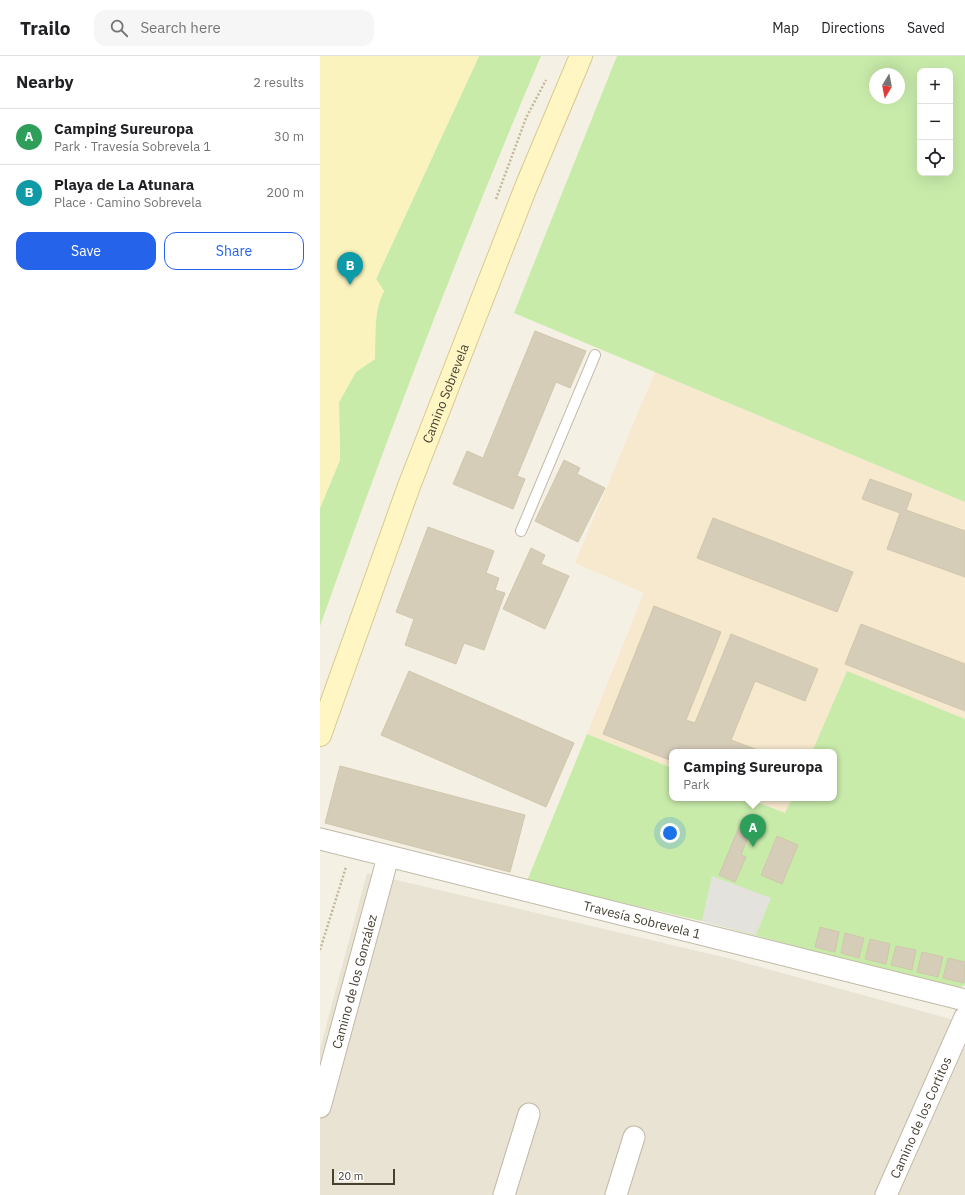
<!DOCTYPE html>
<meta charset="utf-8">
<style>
:root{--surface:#fff;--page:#f6f6f6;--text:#202124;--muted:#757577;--line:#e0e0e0;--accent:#2563eb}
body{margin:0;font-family:"IBM Plex Sans",sans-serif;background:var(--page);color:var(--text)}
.controls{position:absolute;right:12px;top:12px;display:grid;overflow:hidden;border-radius:8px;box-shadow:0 4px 16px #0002}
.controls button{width:36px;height:36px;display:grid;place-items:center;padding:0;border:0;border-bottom:1px solid var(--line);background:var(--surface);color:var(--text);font:20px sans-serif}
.compass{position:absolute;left:549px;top:12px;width:36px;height:36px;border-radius:50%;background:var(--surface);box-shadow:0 4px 16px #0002;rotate:190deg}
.scale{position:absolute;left:12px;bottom:10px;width:63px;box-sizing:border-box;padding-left:4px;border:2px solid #464134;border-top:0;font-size:11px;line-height:14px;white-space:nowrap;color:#464134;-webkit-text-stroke:3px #fff;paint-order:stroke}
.you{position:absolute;left:350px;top:777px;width:14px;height:14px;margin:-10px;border:3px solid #fff;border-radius:50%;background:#1a73e8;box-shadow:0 0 0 6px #1a73e833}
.badge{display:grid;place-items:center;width:26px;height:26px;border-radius:50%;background:var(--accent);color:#fff;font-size:13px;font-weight:700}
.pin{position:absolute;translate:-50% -33px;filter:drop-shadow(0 1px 2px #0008)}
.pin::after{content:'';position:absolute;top:21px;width:14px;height:12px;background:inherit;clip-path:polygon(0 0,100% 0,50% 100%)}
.popup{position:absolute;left:349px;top:693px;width:168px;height:52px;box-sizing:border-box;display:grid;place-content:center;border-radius:8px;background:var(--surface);filter:drop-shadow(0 1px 3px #0005);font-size:13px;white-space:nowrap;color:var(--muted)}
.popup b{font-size:15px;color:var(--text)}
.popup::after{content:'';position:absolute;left:50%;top:100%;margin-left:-8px;border:8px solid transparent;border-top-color:var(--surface)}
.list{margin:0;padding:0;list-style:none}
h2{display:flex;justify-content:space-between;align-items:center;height:52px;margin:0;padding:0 16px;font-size:17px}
h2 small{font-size:13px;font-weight:400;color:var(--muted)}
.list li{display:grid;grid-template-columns:26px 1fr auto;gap:12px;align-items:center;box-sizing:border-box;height:56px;padding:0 16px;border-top:1px solid var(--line)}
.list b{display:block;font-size:15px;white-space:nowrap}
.list p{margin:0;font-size:13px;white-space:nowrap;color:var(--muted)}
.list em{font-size:13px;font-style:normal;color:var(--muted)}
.actions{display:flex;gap:8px;padding:12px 16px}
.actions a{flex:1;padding:9px 0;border:1px solid var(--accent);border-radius:12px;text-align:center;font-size:14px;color:var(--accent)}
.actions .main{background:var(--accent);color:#fff}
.icon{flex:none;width:22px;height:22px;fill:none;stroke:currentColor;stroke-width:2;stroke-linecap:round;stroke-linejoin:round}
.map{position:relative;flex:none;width:645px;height:1139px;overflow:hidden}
header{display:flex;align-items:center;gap:24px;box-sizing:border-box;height:56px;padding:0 20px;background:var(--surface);border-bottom:1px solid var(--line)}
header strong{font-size:19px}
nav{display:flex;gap:22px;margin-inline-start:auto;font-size:14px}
.search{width:280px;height:36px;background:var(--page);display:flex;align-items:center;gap:10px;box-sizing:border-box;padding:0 14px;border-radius:12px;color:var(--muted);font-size:15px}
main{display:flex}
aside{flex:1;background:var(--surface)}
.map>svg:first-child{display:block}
.residential{fill:#e8e3d2}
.commercial{fill:#f7e9ce}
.green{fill:#c8ebaa;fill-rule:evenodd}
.sand{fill:#fbf3bd}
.parking{fill:#e4e2dd}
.building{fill:#d6cdb9;stroke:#d1c6ac}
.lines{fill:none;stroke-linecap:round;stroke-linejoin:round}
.lane-casing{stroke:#c0b9a6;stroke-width:12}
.street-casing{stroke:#c0b9a6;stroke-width:23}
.secondary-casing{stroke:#d6ca91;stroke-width:24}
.path{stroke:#c2b797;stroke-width:2.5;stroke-dasharray:2 2;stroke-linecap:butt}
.lane{stroke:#fff;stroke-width:10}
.street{stroke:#fff;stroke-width:21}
.secondary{stroke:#fff6c3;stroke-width:22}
.labels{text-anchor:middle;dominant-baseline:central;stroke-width:3;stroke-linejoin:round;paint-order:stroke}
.street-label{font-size:13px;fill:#464134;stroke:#fff}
</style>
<header>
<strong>Trailo</strong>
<div class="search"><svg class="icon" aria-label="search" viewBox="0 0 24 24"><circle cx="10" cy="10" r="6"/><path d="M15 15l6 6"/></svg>Search here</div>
<nav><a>Map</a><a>Directions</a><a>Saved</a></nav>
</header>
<main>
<aside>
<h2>Nearby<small>2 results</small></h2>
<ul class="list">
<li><span class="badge" style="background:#2e9e5b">A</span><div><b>Camping Sureuropa</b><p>Park · Travesía Sobrevela 1</p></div><em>30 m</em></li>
<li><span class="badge" style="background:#0f9aa8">B</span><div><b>Playa de La Atunara</b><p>Place · Camino Sobrevela</p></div><em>200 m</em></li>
</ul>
<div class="actions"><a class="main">Save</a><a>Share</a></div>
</aside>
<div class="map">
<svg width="645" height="1139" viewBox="0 0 645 1139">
<rect width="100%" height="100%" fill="#f4f0e4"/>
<path class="residential" d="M47,817L407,902L645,967V1139H0V993Z"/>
<path class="commercial" d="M335,316L645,446V663L527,616L492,696H352V712L267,678L324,537L255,507Z
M427,742H472L465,757Z"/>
<path class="green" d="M159,0H221C141,188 68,378 0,570V452L20,404L19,346L36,316L55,303C56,280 53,256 64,235L56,223Z
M297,0H645V446L194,257ZM600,15H630V117H600ZM555,18H579V42H555Z
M527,615L645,663V929L636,934L382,865L207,825L267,678L352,712V742H427L465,757L472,742H514V696H492Z"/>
<path class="sand" d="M0,0H159L56,223L64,235C53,256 56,280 55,303L36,316L19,346L20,404L0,452Z"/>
<path class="parking" d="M392,820L451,842L436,879L382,865Z"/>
<path class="building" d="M215,275L266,295L250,332L236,326L197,420L205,423L193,453L133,428L147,395L163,402Z
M244,404L260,412L257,418L285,432L258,486L215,465Z
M550,423L592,438L586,454L645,475V521L567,493L580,457L542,443Z
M393,462L533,516L517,556L377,502Z
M108,471L174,495L166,517L179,522L175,534L185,537L164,594L144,587L136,608L85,589L94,563L76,556Z
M211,492L225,499L221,508L249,520L225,573L183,553Z
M334,550L401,576L366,664L375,667L411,578L498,613L485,645L435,625L411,684L443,696H352V705L283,678Z
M541,568L645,608V655L525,608Z
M89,615L254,687L226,751L61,679Z
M20,710L205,759L190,816L5,767Z
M422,764L433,768L421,799L426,801L415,826L399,819Z
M457,780L478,789L462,828L441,819Z
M500,871L519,876L515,896L495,891Z
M525,877L544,882L539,902L521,897Z
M550,883L570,888L566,908L545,903Z
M576,890L596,894L592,914L571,909Z
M602,896L623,901L618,921L597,916Z
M628,902L645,906L644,927L623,922Z"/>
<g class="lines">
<defs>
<path id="lane" d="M201,475L275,299"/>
<g id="street">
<path id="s1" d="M0,783L645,944"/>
<path id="s2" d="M0,1051L68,801"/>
<path d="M184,1139L209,1058"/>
<path d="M296,1139L314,1081"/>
<path id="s3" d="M566,1139L645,961"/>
</g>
<g id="secondary">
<path id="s4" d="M0,679L89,430L206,131L261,0"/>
</g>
</defs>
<use href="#lane" class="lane-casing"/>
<use href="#street" class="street-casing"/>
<use href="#secondary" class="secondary-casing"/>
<path class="path" d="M176,143L206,62L226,24
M0,894L26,811"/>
<use href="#lane" class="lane"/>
<use href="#street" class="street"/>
<use href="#secondary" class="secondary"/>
</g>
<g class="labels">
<g class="street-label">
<text stroke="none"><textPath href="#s4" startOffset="364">Camino Sobrevela</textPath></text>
<text stroke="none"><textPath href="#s1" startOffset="332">Travesía Sobrevela 1</textPath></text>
<text stroke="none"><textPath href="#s2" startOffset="130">Camino de los González</textPath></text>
<text stroke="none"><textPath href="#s3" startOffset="85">Camino de los Cortitos</textPath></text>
</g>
</g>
</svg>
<div class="controls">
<button>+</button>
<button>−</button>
<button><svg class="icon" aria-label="locate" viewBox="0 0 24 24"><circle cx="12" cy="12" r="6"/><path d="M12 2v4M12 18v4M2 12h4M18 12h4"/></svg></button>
</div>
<svg class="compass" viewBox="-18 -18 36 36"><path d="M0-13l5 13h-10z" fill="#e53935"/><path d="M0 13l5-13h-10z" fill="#757577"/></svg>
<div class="scale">20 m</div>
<div class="you"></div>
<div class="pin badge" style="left:433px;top:791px;background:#2e9e5b">A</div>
<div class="popup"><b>Camping Sureuropa</b>Park</div>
<div class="pin badge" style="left:30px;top:229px;background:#0f9aa8">B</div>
</div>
</main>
